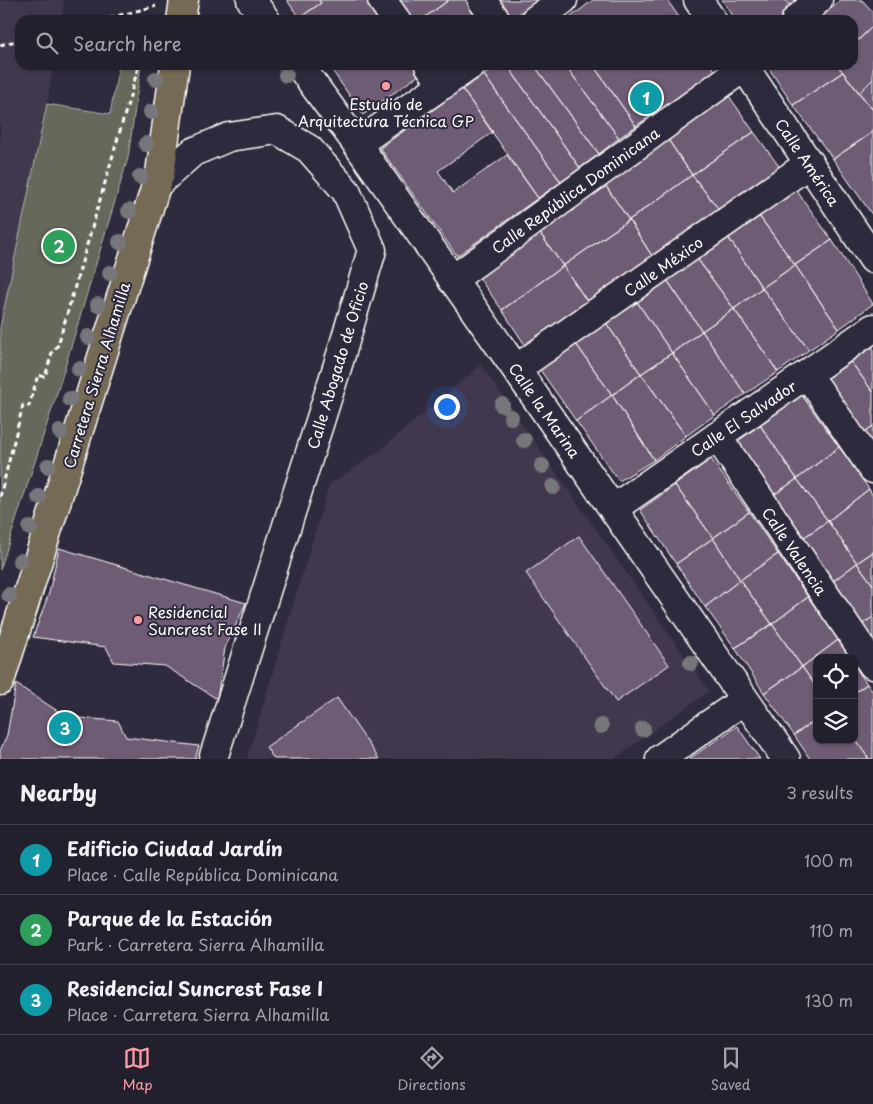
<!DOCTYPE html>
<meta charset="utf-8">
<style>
:root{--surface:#23202e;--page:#2b2836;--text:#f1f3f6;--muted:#a3a3aa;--line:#403e4a;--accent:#ff9aa2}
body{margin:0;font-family:"Playpen Sans",sans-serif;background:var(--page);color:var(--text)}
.controls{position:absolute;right:15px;bottom:15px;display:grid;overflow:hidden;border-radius:10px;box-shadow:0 1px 4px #0004}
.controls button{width:45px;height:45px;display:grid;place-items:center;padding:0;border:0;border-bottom:1px solid var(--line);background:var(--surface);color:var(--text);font:25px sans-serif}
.you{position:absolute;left:446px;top:406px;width:18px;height:18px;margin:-12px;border:4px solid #fff;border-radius:50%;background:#1a73e8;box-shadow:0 0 0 8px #1a73e833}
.badge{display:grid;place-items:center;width:32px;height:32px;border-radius:50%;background:var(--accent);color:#fff;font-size:16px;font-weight:700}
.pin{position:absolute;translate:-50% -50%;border:2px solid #fff;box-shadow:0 1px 5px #0006}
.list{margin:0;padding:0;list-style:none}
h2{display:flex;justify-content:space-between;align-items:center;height:65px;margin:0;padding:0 20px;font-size:21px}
h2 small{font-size:16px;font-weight:400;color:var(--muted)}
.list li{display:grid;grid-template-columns:32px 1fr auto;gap:15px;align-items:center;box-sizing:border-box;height:70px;padding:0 20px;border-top:1px solid var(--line)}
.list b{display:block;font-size:19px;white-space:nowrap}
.list p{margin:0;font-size:16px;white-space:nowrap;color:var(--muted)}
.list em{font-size:16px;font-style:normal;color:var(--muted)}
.icon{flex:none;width:28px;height:28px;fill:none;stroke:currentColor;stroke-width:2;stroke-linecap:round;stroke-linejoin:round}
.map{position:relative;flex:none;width:873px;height:759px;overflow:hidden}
.search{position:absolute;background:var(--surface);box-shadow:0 1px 4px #0004;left:15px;right:15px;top:15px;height:55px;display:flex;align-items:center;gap:12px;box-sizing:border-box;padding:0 18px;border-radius:15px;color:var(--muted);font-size:19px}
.sheet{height:275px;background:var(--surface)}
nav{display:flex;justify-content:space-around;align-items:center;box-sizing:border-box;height:70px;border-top:1px solid var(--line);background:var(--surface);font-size:14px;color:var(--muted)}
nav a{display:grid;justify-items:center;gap:2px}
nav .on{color:var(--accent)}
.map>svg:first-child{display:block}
.built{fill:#42394e}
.green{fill:#65685a;stroke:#b2b4ac}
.building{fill:#6e5c75;stroke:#fff}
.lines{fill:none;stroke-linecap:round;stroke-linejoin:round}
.minor-casing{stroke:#fff;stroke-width:31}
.major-casing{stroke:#fff;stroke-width:31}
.path{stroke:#fff;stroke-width:3;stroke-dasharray:5 4;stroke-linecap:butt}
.minor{stroke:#2f2a3d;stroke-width:28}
.major{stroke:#756b55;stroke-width:28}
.tree{fill:#77767a}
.poi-dot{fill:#ff9aa2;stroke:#2f2a3d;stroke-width:2}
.labels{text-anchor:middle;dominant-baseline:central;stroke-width:4;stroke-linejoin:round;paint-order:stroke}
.poi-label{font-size:15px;fill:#fff;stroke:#2f2a3d}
.street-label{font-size:15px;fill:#fff;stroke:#2f2a3d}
</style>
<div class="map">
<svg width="873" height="759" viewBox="0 0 873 759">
<rect width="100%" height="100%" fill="#2f2a3d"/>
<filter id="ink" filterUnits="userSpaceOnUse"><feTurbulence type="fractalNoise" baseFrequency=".02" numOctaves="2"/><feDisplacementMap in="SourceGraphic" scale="10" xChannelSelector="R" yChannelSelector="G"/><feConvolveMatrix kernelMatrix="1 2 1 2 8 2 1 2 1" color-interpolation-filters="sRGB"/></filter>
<g filter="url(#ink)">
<path class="built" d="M0,0H64L61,20H20V65H53L47,104L0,328Z
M481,365L709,691L614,759H247L329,485L379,451Z"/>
<path class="green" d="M119,65H141L128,158L57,393L0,570V328L47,104L110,114Z"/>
<path class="building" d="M287,0H319L321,3L299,18Z
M319,0H369L384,20H301L299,18L321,3Z
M385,0H449L421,20H400Z
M449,0H467L480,20H421Z
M490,0H535L536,1L510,20H505Z
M593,0H667L681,20H567Z
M722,0H785L794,10L783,20H736Z
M785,0H804L794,10Z
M840,0H862L873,12V26L853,45V20H818Z
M873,26V79L859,93L837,65H853V45Z
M330,65H413L419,75L363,115L329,66Z
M499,65H507L580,168L561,182L484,75Z
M507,65H534L599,154L580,168Z
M534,65H565L619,138L599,154Z
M565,65H593L636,126L619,138Z
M593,65H711L715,71L636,126Z
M770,65H837L843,72L793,105L768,67Z
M843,72L873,110V132L833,159L793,105Z
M484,75L561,182L538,198L462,89Z
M873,79V110L859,93Z
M462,89L493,132L438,171L453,193L507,155L538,198L457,256L380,148Z
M729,96L754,132L692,175L667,138Z
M754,132L781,169L720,211L692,175Z
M873,132V216L833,159Z
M667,138L692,175L629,220L603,182Z
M692,175L720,211L654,259L629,220Z
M603,182L629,220L563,266L537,229Z
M794,187L832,240L795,265L757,213Z
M757,213L795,265L762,288L726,234Z
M629,220L654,259L589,304L563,266Z
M537,229L563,266L502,310L477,275Z
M726,234L762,288L734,309L696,257Z
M832,240L873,304L839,329L795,265Z
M696,257L734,309L702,331L665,277Z
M795,265L839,329L809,350L762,288Z
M563,266L589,304L525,345L502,310Z
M665,277L702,331L672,353L635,299Z
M762,288L809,350L778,372L734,309Z
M635,299L672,353L641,374L604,320Z
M734,309L778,372L745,394L702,331Z
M604,320L641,374L612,395L574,341Z
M702,331L745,394L715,415L672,353Z
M574,341L612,395L576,421L538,367Z
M873,346V392L851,362Z
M672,353L715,415L686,436L641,374Z
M851,362L873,392V426L859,436L821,382Z
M641,374L686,436L654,460L612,395Z
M801,394L839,447L797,479L760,425Z
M612,395L654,460L619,481L576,421Z
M760,425L797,479L768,499L731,446Z
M873,426V455L859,436Z
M839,447L869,489L828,521L797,479Z
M711,459L749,512L713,538L675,485Z
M797,479L828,521L797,542L768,499Z
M675,485L713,538L676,564L640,510Z
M869,489L873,496V552L857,563L828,521Z
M749,512L778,554L740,580L713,538Z
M828,521L857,563L828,585L797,542Z
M579,536L669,665L616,702L526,573Z
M713,538L740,580L705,607L676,564Z
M59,548L246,603L225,648L217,699L165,666L114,662L106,647L33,637L49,593Z
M873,552V585L857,563Z
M778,554L808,597L772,624L740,580Z
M857,563L873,585V617L857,628L828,585Z
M740,580L772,624L735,648L705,607Z
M808,597L838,640L802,667L772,624Z
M873,617V651L857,628Z
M772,624L802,667L764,693L735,648Z
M838,640L850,658H817V688L802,667Z
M854,665L867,684L854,693Z
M802,667L817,688V719L794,735L764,693Z
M16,684L67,717L118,721L126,737L199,746L195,759H0V751L7,735Z
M867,684L873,692V759H869L854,738V693Z
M337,698L379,759H274L266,747Z
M817,719V740H854V738L869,759H810L794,735Z
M737,726L760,759H689Z"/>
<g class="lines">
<defs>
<path id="minor" d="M251,0L266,20
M382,0L396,20
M482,0L496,20
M698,0L712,20
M535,20L563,0
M796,20L818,0
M299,65L357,144L516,369L786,759
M429,65L443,85
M743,65L873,259
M357,144L471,65
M156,185L193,152L229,137L277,130L309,149L346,191L372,250L340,358L213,759
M452,280L747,65
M516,369L810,163
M808,375L873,469
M717,436L873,665
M614,508L873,328
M660,759L744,700"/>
<path id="major" d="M181,20L184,0
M0,681L160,173L175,65"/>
</defs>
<use href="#minor" class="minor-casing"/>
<use href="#major" class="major-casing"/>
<path class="path" d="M101,20L156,6
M0,45L20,40
M0,497L23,405L29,406L38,375L45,377L52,352L58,345L139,65"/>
<use href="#minor" class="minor"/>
<use href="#major" class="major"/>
</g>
<g class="tree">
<circle cx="286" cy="75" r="8"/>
<circle cx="156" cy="79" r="8"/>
<circle cx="151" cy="112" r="8"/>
<circle cx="146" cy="144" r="8"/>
<circle cx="140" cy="177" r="8"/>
<circle cx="129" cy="211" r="8"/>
<circle cx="120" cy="242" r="8"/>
<circle cx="110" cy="273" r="8"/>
<circle cx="98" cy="305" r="8"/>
<circle cx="88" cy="337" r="8"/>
<circle cx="79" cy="369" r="8"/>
<circle cx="70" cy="399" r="8"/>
<circle cx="502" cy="405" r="8"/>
<circle cx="511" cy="417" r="8"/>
<circle cx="60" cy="432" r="8"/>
<circle cx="524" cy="440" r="8"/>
<circle cx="48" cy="466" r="8"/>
<circle cx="542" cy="466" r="8"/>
<circle cx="553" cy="487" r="8"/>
<circle cx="39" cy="497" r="8"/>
<circle cx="30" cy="528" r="8"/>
<circle cx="20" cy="561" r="8"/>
<circle cx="9" cy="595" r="8"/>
<circle cx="691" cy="663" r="8"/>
<circle cx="601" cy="726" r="8"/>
<circle cx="643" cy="729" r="8"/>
</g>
</g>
<g class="poi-dot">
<circle cx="386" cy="86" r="5"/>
<circle cx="138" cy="620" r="5"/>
</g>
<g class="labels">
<g class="poi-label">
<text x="386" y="103">Estudio de<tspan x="386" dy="17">Arquitectura Técnica GP</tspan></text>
<text x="148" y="611" text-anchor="start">Residencial<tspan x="148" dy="17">Suncrest Fase II</tspan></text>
</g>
<g class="street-label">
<text transform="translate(808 162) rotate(56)">Calle América</text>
<text transform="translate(575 190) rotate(-36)">Calle República Dominicana</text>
<text transform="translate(663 266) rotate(-35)">Calle México</text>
<text transform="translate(337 365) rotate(-73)">Calle Abogado de Oficio</text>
<text transform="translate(96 375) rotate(-73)">Carretera Sierra Alhamilla</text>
<text transform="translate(545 410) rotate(55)">Calle la Marina</text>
<text transform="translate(743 418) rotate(-34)">Calle El Salvador</text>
<text transform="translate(795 551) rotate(56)">Calle Valencia</text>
</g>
</g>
</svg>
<div class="controls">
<button><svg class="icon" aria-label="locate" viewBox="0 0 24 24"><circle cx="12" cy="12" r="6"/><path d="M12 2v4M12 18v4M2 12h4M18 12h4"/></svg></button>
<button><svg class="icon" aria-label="layers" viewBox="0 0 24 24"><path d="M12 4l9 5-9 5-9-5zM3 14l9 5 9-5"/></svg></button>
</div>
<div class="you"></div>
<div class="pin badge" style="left:646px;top:98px;background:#0f9aa8">1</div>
<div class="pin badge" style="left:59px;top:246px;background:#2e9e5b">2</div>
<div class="pin badge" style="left:65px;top:728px;background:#0f9aa8">3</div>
<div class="search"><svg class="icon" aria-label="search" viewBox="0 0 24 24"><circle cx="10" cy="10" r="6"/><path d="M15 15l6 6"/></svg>Search here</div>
</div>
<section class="sheet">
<h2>Nearby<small>3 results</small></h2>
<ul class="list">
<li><span class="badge" style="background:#0f9aa8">1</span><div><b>Edificio Ciudad Jardín</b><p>Place · Calle República Dominicana</p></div><em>100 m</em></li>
<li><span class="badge" style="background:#2e9e5b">2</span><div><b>Parque de la Estación</b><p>Park · Carretera Sierra Alhamilla</p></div><em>110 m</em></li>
<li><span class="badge" style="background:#0f9aa8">3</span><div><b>Residencial Suncrest Fase I</b><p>Place · Carretera Sierra Alhamilla</p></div><em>130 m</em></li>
</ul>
</section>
<nav>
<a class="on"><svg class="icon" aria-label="map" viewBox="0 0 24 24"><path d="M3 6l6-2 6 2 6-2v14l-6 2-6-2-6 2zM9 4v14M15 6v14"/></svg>Map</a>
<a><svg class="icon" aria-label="directions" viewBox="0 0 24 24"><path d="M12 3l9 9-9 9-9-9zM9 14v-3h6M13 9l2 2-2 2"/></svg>Directions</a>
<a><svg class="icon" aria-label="saved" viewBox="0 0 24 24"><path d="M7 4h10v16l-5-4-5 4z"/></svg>Saved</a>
</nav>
